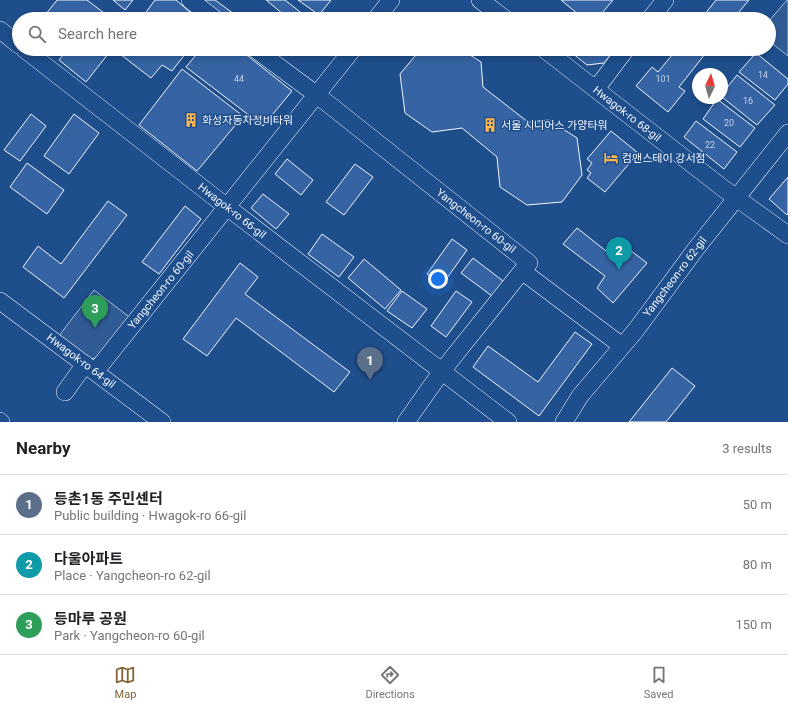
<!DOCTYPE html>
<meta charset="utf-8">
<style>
:root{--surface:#fff;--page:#f6f6f6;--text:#202124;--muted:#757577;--line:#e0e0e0;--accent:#846436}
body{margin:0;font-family:Roboto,"Noto Sans KR",sans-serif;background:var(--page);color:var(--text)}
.compass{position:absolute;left:692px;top:68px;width:36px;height:36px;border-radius:50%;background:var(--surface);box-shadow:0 2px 6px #0003;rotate:5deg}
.you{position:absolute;left:438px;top:279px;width:14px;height:14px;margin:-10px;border:3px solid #fff;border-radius:50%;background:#1a73e8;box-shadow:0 0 0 6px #1a73e833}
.badge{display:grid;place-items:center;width:26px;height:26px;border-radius:50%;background:var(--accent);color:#fff;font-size:13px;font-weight:700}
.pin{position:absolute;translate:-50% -33px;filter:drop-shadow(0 1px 2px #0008)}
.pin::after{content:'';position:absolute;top:21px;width:14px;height:12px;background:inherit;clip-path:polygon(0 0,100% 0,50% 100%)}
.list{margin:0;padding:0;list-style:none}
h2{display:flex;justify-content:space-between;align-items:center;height:52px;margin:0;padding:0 16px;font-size:17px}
h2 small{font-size:13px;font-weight:400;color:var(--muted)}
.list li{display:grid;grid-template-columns:26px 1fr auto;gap:12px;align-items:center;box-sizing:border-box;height:60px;padding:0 16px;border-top:1px solid var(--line)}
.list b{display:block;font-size:15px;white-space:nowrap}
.list p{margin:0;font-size:13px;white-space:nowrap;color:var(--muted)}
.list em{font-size:13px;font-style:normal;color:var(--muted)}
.icon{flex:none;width:22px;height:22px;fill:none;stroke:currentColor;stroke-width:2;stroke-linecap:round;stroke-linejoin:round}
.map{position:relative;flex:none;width:788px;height:422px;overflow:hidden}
.search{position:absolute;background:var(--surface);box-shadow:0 2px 6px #0003;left:12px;right:12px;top:12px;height:44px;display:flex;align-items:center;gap:10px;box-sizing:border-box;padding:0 14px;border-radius:22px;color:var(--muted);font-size:15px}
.sheet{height:232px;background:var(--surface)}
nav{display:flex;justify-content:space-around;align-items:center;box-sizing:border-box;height:56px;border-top:1px solid var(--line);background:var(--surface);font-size:11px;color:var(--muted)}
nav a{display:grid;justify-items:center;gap:2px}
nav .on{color:var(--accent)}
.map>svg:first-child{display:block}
.built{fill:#305b95;stroke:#a8bbd7}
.building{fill:#3563a3;stroke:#f2f6ff}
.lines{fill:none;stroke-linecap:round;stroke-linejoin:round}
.minor-casing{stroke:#f2f6ff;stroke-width:18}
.minor{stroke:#1f4e8c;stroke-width:17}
.labels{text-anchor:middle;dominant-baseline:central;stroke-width:3;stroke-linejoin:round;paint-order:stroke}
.number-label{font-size:9px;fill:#c3d1e8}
.street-label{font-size:11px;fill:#f2f6ff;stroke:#1f4e8c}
.poi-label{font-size:11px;fill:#f2f6ff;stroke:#1f4e8c;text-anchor:start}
</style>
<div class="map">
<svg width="788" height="422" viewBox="0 0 788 422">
<rect width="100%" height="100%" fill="#1f4e8c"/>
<path class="built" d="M787,0H788V56L769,41V21Z
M94,290L132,319L103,357L88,359L58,337Z"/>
<path class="building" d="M57,0H87L112,19H42Z
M113,0H133L125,10Z
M155,0H176L198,19H141Z
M200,0H215L241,19H225Z
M266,0H285L309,19H289Z
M298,0H331L319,15Z
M561,0H613L597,19H584Z
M716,0H749L733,19H701Z
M68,49H112L86,82L59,60Z
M117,49H189L172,71L162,65L151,78L116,51Z
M201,49H239L292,91L263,126L186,67Z
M421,49H461L481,62L483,87L528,122L549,120L577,138L582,175L562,202L527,205L500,187L497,157L462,128L432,132L405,113L400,74Z
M567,49H615L604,63L587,65Z
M677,49H709L679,87L685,91L668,112L636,86L652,67L658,72Z
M756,53L788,79V84L775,100L739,72Z
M182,69L243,116L197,171L139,125Z
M737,75L775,105L757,125L722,97V94Z
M717,99L755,128L740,147L703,119Z
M31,114L46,126L20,161L4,150Z
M74,114L99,133L69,174L44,156Z
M696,121L737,152L724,169L684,137Z
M611,131L638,153L605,192L587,178L591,173L587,170L592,163L587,159Z
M287,159L313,180L301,195L275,174Z
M27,163L64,190L47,214L10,187Z
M355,164L373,177L344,215L326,202Z
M788,177V213L787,215L769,199Z
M263,194L289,214L276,229L251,208Z
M108,201L127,215L64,298L23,267L38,246L61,264Z
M185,206L201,219L159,274L142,262Z
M577,228L615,258L626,247L647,263L613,303L597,288L605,276L563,244Z
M322,234L354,257L339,277L308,254Z
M452,239L467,250L442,285L427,274Z
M473,258L507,284L496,299L461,273Z
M364,259L401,290L385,309L348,278Z
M240,263L258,277L245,294L350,372L334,392L236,318L207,356L183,339Z
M402,291L427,309L412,328L387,311Z
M456,291L472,302L446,337L431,326Z
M575,332L592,344L539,416L473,367L488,346L538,382Z
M672,368L695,386L666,422H629Z"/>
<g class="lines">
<defs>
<path id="minor" d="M190,0L215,19
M480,0L505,19
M376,19L391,0
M650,19L665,0
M0,30L19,45
M24,49L227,207L508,422
M255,49L317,95L529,263L522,271L622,346
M544,49L724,189L788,235
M596,89L626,49
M0,301L162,422
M95,372L353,49
M65,392L85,364
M0,421L1,422
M406,422L442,371L522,271
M564,422L580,396L636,330L695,250L788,133"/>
</defs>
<use href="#minor" class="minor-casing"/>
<use href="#minor" class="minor"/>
</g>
<defs>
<symbol id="building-bare" viewBox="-9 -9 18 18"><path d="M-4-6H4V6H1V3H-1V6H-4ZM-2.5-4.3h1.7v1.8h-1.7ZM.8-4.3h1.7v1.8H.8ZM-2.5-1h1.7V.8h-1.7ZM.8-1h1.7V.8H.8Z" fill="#ffb74d" stroke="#1f4e8c" stroke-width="2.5" paint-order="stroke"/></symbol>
<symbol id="hotel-bare" viewBox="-9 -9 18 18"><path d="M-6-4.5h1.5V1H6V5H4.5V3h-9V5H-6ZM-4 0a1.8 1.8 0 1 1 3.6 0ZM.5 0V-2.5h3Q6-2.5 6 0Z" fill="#ffb74d" stroke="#1f4e8c" stroke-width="2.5" paint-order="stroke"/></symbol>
</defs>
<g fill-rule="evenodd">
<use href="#building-bare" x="181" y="110" width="20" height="20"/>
<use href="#building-bare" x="480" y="115" width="20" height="20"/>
<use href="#hotel-bare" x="601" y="148" width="20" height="20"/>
</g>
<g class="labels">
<g class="number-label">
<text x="763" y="75">14</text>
<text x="239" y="79">44</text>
<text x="663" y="79">101</text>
<text x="748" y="101">16</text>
<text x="729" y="123">20</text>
<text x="710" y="145">22</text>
</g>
<g class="street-label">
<text transform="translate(627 114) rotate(38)">Hwagok-ro 68-gil</text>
<text transform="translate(232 211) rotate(38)">Hwagok-ro 66-gil</text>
<text transform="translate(476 221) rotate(38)">Yangcheon-ro 60-gil</text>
<text transform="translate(675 277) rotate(-53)">Yangcheon-ro 62-gil</text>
<text transform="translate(161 290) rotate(-51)">Yangcheon-ro 60-gil</text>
<text transform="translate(81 361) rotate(37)">Hwagok-ro 64-gil</text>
</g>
<g class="poi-label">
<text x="202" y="120">화성자동차정비타워</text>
<text x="501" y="125">서울 시니어스 가양타워</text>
<text x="622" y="158">컴앤스테이 강서점</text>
</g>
</g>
</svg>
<svg class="compass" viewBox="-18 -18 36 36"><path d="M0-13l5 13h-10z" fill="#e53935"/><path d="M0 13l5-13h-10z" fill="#757577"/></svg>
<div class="you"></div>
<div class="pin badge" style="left:370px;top:380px;background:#5c6f8a">1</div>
<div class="pin badge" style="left:619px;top:270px;background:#0f9aa8">2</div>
<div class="pin badge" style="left:95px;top:328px;background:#2e9e5b">3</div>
<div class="search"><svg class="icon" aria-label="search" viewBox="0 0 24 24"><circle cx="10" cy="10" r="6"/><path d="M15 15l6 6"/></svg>Search here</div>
</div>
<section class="sheet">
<h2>Nearby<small>3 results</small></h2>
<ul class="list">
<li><span class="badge" style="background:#5c6f8a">1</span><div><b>등촌1동 주민센터</b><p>Public building · Hwagok-ro 66-gil</p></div><em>50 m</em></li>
<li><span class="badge" style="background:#0f9aa8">2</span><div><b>다울아파트</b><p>Place · Yangcheon-ro 62-gil</p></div><em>80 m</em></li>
<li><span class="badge" style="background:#2e9e5b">3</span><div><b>등마루 공원</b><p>Park · Yangcheon-ro 60-gil</p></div><em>150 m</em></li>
</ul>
</section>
<nav>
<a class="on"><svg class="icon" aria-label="map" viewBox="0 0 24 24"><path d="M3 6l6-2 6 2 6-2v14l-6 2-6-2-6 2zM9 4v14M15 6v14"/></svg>Map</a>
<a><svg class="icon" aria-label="directions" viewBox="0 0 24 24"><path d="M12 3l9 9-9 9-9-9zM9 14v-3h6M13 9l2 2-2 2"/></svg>Directions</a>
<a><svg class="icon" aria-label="saved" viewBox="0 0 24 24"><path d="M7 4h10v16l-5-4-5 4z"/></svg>Saved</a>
</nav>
